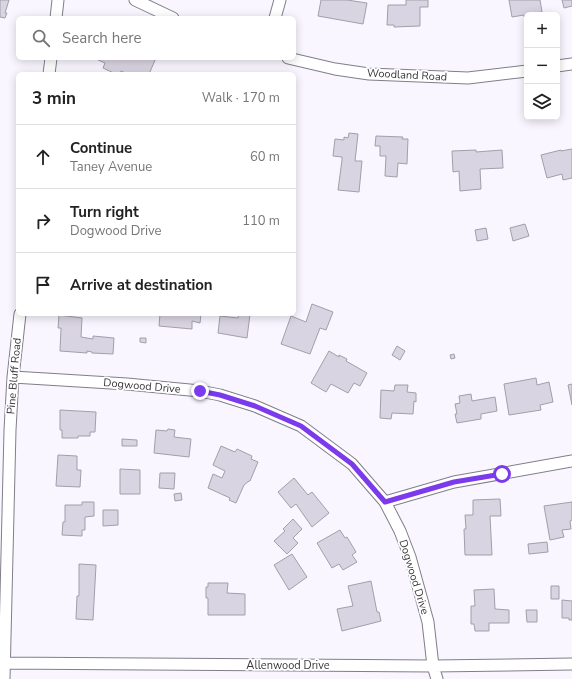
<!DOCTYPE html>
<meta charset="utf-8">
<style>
:root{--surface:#fff;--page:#f2f2f2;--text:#222;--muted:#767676;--line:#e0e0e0}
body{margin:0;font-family:"Nunito Sans",sans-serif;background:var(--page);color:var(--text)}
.controls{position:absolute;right:12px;top:12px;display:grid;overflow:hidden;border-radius:6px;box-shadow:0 2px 10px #0003}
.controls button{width:36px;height:36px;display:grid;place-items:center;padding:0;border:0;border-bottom:1px solid var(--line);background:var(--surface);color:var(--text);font:20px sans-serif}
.stop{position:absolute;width:12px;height:12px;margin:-9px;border:3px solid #7c3aed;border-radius:50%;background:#fff}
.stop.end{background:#7c3aed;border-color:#fff;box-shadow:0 1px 4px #0008}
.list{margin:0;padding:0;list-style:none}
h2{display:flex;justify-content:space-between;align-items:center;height:52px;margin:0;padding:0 16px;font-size:17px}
h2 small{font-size:13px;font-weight:400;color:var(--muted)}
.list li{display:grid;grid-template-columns:26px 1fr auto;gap:12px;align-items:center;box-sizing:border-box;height:64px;padding:0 16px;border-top:1px solid var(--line)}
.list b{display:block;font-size:15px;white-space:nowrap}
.list p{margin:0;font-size:13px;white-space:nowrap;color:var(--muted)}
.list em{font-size:13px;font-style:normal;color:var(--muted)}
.icon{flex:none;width:22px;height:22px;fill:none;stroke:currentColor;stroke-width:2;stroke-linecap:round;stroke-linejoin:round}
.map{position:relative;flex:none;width:572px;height:679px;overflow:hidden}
.search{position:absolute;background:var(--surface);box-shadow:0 2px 10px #0003;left:16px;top:16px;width:280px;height:44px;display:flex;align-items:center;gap:10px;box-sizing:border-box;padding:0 14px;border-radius:6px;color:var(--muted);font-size:15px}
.panel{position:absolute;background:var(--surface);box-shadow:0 2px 10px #0003;left:16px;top:72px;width:280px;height:244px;border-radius:6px}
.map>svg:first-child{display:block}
.building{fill:#d9d4e1;stroke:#a29eaa}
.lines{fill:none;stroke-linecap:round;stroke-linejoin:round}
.minor-casing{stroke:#827e8a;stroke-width:13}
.minor{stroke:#fff;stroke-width:11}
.route{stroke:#7c3aed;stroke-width:5}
.labels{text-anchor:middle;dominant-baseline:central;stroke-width:3.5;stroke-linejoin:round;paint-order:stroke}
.street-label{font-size:11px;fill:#3a383d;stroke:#fff}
</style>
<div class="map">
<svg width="572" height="679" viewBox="0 0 572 679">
<rect width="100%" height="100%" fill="#f9f6ff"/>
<path class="building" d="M0,0H9L5,13H7L5,18L0,17Z
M321,0H347L367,3L363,24L318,16Z
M406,0H428V7H420V26L394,27V25H387L388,5H406Z
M509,0H540L542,12L529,14L524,17V15L512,17Z
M562,0H572V6L564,8Z
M94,58H156L149,74H128L121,71L119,74H116L103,68L105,63Z
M349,133L358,134L355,161H362L359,192L338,190L342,160V157L333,156L335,139L344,140V137L348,138Z
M376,136L403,137L402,139H408L407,164L398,163L397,177L385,176L386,156H380V146H375Z
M572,149V178L563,180L562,174L547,178L541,155L561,150V151Z
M476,150V152L502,150L503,168L480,169L481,189L460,191L459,171L453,172L452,151Z
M525,224L529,236L513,241L510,228Z
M486,228L488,239L477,241L475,230Z
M312,304L333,312L326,330L320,328L310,354L281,344L291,316L306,322Z
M160,314H201L200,323L192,321V329L159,326Z
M239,314H250L247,338L218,333L220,316L238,318Z
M59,315L82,318L81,337L93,339V336L114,338L113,354L92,353V352L87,351V353L60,351L61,328H58Z
M140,338H146V343L140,342Z
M397,346L405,351L400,360L392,355Z
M329,351L339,357V355L347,359L346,361L367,373L360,386L354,383L348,393L331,384L326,392L311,383Z
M454,354L455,358L451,359L450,355Z
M536,378L537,385L549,382L553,402L540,405L541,410L509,415L504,384Z
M572,384V405L568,385Z
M395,385H408L407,392L416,393V402L414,401L413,414L392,413L391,419L380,418L381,390L394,391Z
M471,394L472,401L495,397L497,411L481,414V419L457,423L455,414H457L455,404L460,403L459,396Z
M60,410L96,412L95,432H90V436H78V438H62V430H60Z
M168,429L175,430L174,437L191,439L189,457L154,453L156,430L167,431Z
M122,439L137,440V446H122Z
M221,446L235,452L237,449L252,456L251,459L258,462L250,481H249L244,485L236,503L229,500L230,498L208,488L213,474L222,478L225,471L213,465Z
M58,455L77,456V470H81L80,487L56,486Z
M120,469L140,470V494H120Z
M160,473H175L174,489L159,488Z
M294,478L308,495L312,492L329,513L312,527L296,504L291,508L278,492Z
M181,493L182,500L175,501L174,494Z
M500,499L501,516H490L492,555H465L464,529H466L465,515H473V500Z
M82,502H94V516L85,517V530H82V536L62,535L63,522H65V505H82Z
M572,502V520L570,521L571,529L562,530L564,537L550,540L544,506Z
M103,510H118V525L103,526Z
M293,519L302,529L293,538L298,543L287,554L274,541L285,531L283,529Z
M340,530L345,538L347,537L356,552L352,555L357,562L343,570L339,564L332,568L317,543Z
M547,542L548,552L529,554L528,544Z
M292,554L307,577L289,590L274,565Z
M79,564L96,565L93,620L76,619L77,596H79Z
M371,581L377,612H379L381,621L342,631L337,609L353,606L348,586Z
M208,583H228L227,593L245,594V615H208V598H206V587H208Z
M551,586H559V599H551Z
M494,589L495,609L509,610V623H489V631H475L474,624H471V606H475L474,590Z
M562,600L572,601V620H569V618H562Z
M526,610H537V622H527Z"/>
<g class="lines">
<defs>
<path id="minor" d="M135,0L173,18
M56,18L58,0
M275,18L280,0
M288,58L335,69L369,74L468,78L527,71
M557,66L572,64
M49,74L51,58
M13,377L127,384L200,391L220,395L255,406L301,426L352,464L385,502L400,531L410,557L428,622L433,666L437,679
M385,502L454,482L572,461
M0,663L433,666L572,664
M4,679L10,430L13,377L20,314"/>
</defs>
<use href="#minor" class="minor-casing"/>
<use href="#minor" class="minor"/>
</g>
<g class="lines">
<path class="route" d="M200,391L220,395L255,406L301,426L352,464L385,502L454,482L502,474"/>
</g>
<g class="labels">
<g class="street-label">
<text transform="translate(407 75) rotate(3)">Woodland Road</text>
<text transform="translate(14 376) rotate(-85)">Pine Bluff Road</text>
<text transform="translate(142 386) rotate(5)">Dogwood Drive</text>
<text transform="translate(414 577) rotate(73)">Dogwood Drive</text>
<text x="288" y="665">Allenwood Drive</text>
</g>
</g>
</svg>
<div class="controls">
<button>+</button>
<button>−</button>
<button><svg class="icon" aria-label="layers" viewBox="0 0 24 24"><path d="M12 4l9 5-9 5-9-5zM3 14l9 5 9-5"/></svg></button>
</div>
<div class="stop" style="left:502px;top:474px"></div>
<div class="stop end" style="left:200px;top:391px"></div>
<div class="search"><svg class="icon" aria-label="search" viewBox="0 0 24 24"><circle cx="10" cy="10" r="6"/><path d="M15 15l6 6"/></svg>Search here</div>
<section class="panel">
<h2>3 min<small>Walk · 170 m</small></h2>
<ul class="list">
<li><svg class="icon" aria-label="ahead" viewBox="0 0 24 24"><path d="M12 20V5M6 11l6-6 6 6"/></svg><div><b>Continue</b><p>Taney Avenue</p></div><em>60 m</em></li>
<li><svg class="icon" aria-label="right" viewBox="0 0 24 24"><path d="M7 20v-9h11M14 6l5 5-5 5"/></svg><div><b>Turn right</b><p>Dogwood Drive</p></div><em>110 m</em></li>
<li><svg class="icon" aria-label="arrive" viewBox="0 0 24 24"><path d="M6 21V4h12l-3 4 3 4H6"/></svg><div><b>Arrive at destination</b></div></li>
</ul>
</section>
</div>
